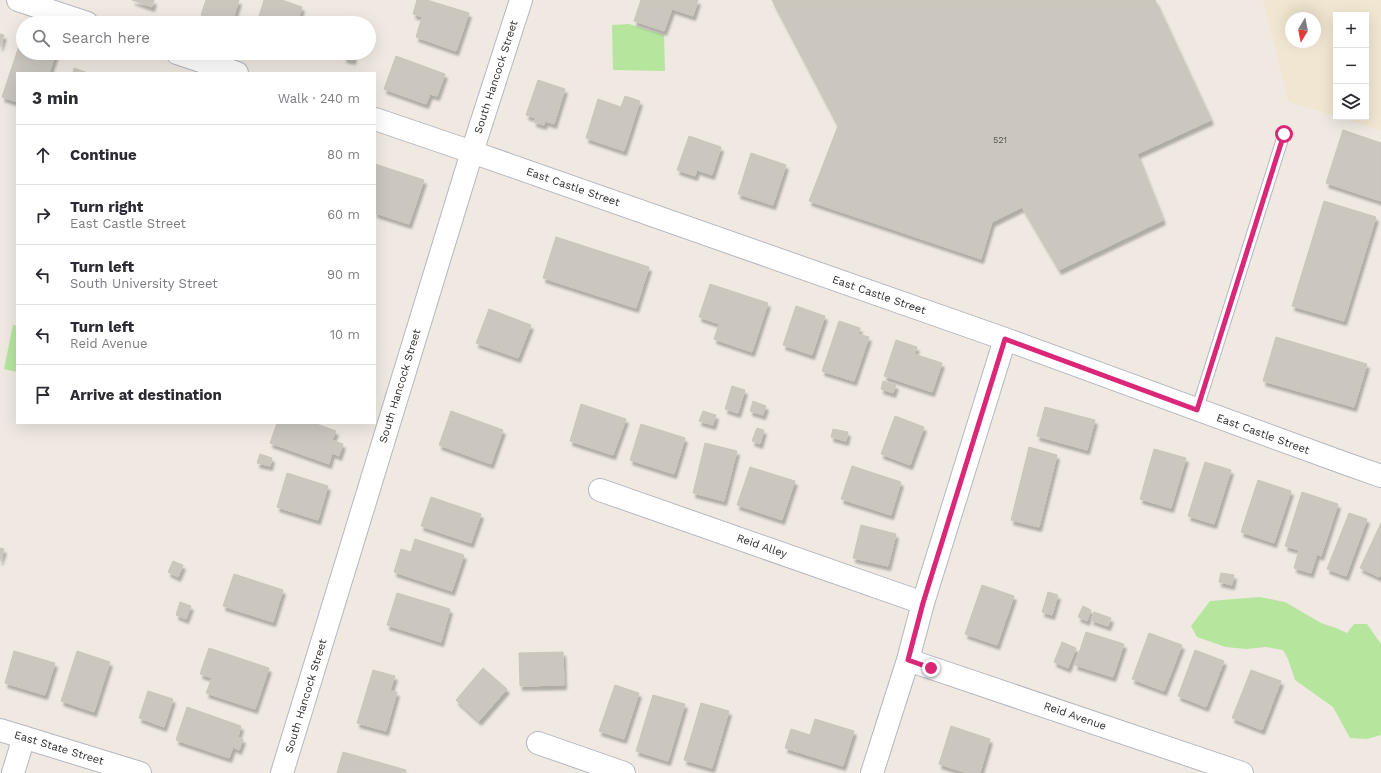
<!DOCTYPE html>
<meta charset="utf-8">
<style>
:root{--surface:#fff;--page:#f7f7f7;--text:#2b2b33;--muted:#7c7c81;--line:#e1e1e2}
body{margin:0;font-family:"Work Sans",sans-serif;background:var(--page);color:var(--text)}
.controls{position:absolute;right:12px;top:12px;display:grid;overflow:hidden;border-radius:0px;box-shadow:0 4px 16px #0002}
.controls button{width:36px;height:36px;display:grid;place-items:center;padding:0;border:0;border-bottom:1px solid var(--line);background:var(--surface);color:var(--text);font:20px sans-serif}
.compass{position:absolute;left:1285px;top:12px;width:36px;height:36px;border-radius:50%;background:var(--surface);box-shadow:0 4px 16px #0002;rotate:190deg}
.stop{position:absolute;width:12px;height:12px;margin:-9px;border:3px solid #db2777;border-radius:50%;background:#fff}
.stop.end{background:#db2777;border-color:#fff;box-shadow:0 1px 4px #0008}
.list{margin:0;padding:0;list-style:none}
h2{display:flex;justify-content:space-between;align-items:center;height:52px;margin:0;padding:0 16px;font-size:17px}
h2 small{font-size:13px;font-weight:400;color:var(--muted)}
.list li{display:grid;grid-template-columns:26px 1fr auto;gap:12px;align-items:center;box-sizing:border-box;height:60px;padding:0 16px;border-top:1px solid var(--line)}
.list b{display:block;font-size:15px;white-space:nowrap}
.list p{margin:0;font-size:13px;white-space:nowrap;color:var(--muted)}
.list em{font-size:13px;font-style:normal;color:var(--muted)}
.icon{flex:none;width:22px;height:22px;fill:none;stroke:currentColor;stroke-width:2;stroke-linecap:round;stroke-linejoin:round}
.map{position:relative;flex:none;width:1381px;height:773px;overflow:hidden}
.search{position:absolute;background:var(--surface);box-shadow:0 4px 16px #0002;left:16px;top:16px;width:360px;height:44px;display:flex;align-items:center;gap:10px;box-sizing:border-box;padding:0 14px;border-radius:22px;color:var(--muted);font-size:15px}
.panel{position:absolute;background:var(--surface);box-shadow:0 4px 16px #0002;left:16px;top:72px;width:360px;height:352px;border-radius:0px}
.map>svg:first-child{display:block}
.education{fill:#f0e6d1;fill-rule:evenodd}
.green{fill:#b6e59e}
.building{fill:#cbc7bf;stroke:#cbc5ba;filter:url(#shadow)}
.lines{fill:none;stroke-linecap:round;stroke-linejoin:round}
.lane-casing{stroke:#b4b7c1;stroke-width:13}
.street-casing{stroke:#b4b7c1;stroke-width:24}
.lane{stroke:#fff;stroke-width:11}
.street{stroke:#fff;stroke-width:22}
.route{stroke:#db2777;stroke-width:5}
.labels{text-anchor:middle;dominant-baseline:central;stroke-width:3;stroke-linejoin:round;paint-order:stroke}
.number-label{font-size:9px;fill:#555452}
.street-label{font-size:11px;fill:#2e2e2e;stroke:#fff}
</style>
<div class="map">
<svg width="1381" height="773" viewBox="0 0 1381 773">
<defs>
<filter id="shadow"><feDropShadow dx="2.5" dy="4.5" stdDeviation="1" flood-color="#0004"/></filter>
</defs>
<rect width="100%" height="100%" fill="#efe9e1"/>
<path class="education" d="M1263,0H1381V130L1338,117H1366V15H1336V116L1289,102ZM1291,18H1315V42H1291Z"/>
<path class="green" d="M629,24L664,35L665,71L613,70L612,25Z
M13,325L17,326V372L4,369Z
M1260,597L1285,602L1321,623L1336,628L1347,633L1354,624H1367L1381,644V735L1367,739L1350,738L1333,707L1295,680L1288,659L1283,650L1266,647L1246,649L1226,647L1197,637L1191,626L1210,601Z"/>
<path class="building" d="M132,0H154L152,7Z
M206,0H239L232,23H206L208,17L201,15Z
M264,0H282L302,7L297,23H257Z
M417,0H427L469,13L456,51L416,37L422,17L413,14Z
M641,0H698L693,16L672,9L664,31L634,21Z
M772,0H1155L1211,120L1137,154L1163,220L1059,270L1022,207L992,222L981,259L809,201L838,126Z
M0,34L4,35L0,47Z
M22,37L23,38V53H56L49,73H17V102L2,97Z
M345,53H354L353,60L344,58Z
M396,56L445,74L437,96L430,94L426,104L384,89Z
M74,68L88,73H73Z
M538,80L565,89L554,124L545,121L544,125L534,122L535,118L526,115Z
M625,96L640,101L624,151L586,138L598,99L621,107Z
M1343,130L1381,143V201L1326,183Z
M689,136L721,147L712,175L697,170L695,176L677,170Z
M751,153L786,165L773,205L738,194Z
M375,164L424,180L409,224L375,213Z
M1324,201L1376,217L1344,321L1292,306Z
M556,237L649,267L636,308L543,278Z
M710,284L768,303L752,352L714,339L719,324L699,317Z
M796,306L825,316L812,355L783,345Z
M489,309L531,325L518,358L476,343Z
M839,321L860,328L858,334L869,337L854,381L822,371Z
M1276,337L1367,364L1354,407L1263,381Z
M896,340L917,347L914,354L942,363L932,392L884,376Z
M883,381L896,385L893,393L881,389Z
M732,386L745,390L738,413L725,409Z
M753,401L766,406L763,415L750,411Z
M581,404L626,419L613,455L570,441Z
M1045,407L1095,420L1087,450L1037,436Z
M451,411L503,430L491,464L439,445Z
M703,411L716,415L713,425L699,421Z
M895,416L924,427L910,465L881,454Z
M277,423H314L336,431L332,440L343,444L339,456L332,453L329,464L270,443Z
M641,424L685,438L674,474L630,460Z
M757,428L764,430L760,444L752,441Z
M833,429L848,432L846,441L831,437Z
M705,443L737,451L724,501L693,493Z
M1029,447L1057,455L1039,527L1011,520Z
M1154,449L1186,458L1171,508L1140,499Z
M260,454L272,458L270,466L257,463Z
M1205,462L1231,470L1214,524L1188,516Z
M852,466L901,482L891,515L841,499Z
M750,467L795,481L782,520L737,505Z
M287,473L328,486L318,520L277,507Z
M1258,480L1291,491L1274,543L1241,532Z
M1302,492L1338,504L1321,556L1317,554L1311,573L1294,568L1299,550L1285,546Z
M431,497L481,514L471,543L421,526Z
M1349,513L1367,519L1346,576L1327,569Z
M1381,523V574L1379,577L1360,568Z
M861,525L896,534L888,566L853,558Z
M415,539L464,555L452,591L394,572L401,549L411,552Z
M0,548L4,549L0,561Z
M173,561L183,565L178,577L168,572Z
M1221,573L1234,575L1232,585L1219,582Z
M234,574L283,590L273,622L223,606Z
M982,585L1014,596L997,645L965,634Z
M1048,592L1058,595L1052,615L1042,612Z
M397,593L450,609L441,642L387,625Z
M180,602L191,606L186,619L176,615Z
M1083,606L1091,610L1087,621L1078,617Z
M1094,612L1111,618L1108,626L1091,620Z
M1086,632L1124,644L1113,677L1075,665Z
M1149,633L1182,645L1164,691L1132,679Z
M1062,642L1076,648L1068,668L1054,662Z
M209,648L269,668L255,709L206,693L212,678L200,674Z
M1195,650L1224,661L1206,707L1178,696Z
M14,651L55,663L45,695L5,683Z
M77,651L110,662L94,712L61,701Z
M563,652L564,685L520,686L519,653Z
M483,668L507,689L479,721L456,700Z
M373,670L395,676L390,691L397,692L386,731L357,723Z
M1251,670L1281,681L1262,730L1232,718Z
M615,685L639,693L624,739L599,731Z
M148,691L173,699L164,727L139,718Z
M653,695L685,704L668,761L636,751Z
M701,703L729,711L712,768L684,760Z
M187,707L241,726L238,737L243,739L239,750L233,747L229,758L176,740Z
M815,719L854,731L843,766L785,748L791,729L810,735Z
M951,726L990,739L980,773H967L939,764Z
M343,752L406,770L405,773H337Z"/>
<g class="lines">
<defs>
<path id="lane" d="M1197,410L1284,134"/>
<path id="street" d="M18,0L87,23
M177,53L237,73
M375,119L472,152L1005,339L1344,463L1381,476
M600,490L923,603
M908,660L1242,773
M0,730L140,773
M538,743L624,773
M13,773L24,737
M282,773L472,152L521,0
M872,773L908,660L923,603L1005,339"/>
</defs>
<use href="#lane" class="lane-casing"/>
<use href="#street" class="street-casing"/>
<use href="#lane" class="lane"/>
<use href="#street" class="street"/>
</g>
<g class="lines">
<path class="route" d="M931,668L908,660L923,603L1005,339L1197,410L1284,134"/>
</g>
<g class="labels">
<g class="number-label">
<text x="1000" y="140">521</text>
</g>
<g class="street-label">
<text transform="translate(496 77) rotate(-72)">South Hancock Street</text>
<text transform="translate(573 187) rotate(19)">East Castle Street</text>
<text transform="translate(879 295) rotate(19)">East Castle Street</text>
<text transform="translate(400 386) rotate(-73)">South Hancock Street</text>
<text transform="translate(1263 434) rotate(20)">East Castle Street</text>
<text transform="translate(762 546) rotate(19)">Reid Alley</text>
<text transform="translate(306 696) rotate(-73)">South Hancock Street</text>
<text transform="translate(1075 716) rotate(19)">Reid Avenue</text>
<text transform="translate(59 748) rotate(17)">East State Street</text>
</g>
</g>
</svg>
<div class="controls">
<button>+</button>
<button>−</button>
<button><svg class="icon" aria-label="layers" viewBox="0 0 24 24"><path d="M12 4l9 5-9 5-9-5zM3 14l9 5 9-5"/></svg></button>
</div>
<svg class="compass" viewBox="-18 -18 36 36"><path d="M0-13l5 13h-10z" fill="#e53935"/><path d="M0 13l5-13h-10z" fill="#7c7c81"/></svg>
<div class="stop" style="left:1284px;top:134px"></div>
<div class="stop end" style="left:931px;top:668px"></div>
<div class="search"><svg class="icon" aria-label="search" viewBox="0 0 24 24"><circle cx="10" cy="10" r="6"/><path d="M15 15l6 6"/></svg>Search here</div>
<section class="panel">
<h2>3 min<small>Walk · 240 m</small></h2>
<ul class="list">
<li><svg class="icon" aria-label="ahead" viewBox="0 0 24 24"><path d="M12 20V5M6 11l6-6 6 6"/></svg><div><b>Continue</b></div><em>80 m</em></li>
<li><svg class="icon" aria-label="right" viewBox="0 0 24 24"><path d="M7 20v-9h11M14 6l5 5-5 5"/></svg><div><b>Turn right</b><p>East Castle Street</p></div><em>60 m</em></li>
<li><svg class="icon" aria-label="left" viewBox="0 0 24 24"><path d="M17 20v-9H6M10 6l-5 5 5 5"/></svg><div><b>Turn left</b><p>South University Street</p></div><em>90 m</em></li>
<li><svg class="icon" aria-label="left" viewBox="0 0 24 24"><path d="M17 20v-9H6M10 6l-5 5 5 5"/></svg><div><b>Turn left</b><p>Reid Avenue</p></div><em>10 m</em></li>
<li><svg class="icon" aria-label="arrive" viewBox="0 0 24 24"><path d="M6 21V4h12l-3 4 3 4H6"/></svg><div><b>Arrive at destination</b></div></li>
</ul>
</section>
</div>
